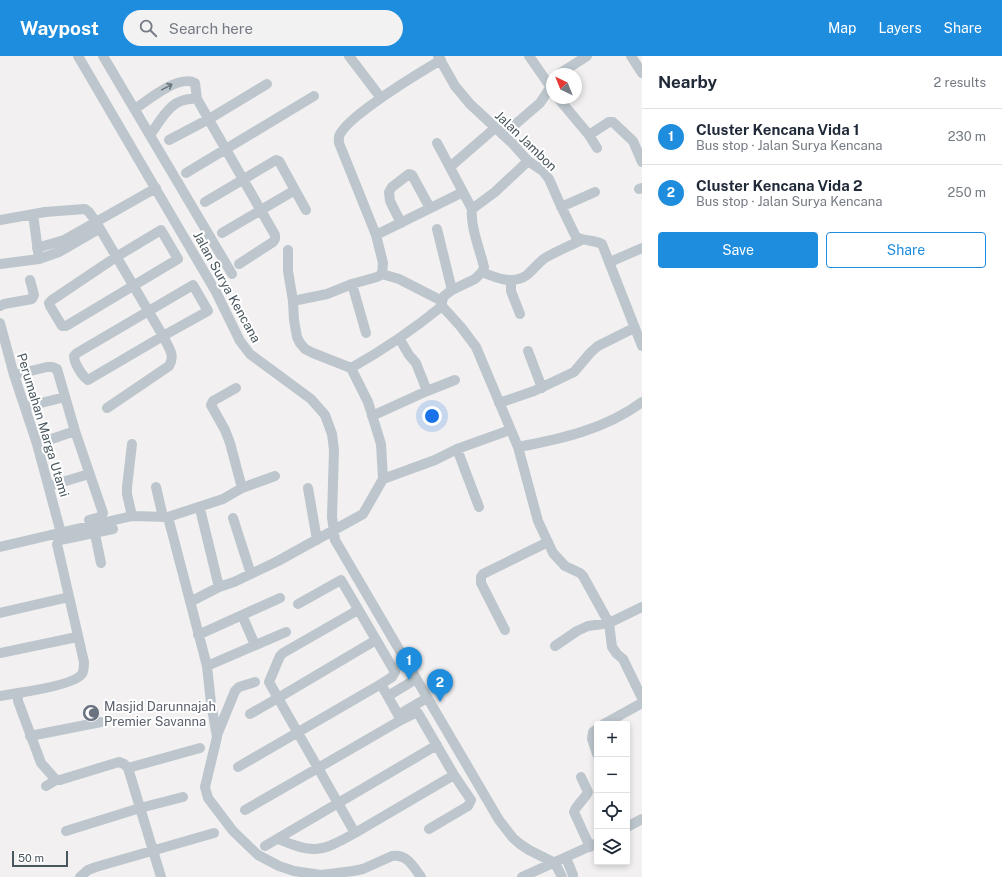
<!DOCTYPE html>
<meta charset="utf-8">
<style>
:root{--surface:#fff;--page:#f2f2f3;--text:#1f2937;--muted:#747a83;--line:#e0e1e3;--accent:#1e8dde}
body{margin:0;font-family:"Public Sans",sans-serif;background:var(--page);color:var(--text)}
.controls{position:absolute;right:12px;bottom:12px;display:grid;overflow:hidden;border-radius:4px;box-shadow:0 2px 6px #0003}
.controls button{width:36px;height:36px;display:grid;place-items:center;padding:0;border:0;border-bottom:1px solid var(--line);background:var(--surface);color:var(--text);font:20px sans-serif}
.compass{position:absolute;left:546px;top:12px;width:36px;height:36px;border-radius:50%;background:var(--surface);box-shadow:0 2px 6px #0003;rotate:317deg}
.scale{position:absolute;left:12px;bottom:10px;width:56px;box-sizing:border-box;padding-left:4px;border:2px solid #48565d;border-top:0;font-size:11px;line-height:14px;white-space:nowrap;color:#48565d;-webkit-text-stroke:3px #fff;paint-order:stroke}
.you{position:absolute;left:432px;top:360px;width:14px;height:14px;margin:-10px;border:3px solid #fff;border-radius:50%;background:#1a73e8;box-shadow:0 0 0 6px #1a73e833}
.badge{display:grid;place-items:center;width:26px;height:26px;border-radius:50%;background:var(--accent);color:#fff;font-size:13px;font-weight:700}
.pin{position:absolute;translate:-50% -33px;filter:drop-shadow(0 1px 2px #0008)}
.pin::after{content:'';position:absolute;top:21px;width:14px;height:12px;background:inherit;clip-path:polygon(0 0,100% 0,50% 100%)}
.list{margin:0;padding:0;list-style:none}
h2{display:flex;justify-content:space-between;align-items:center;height:52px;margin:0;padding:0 16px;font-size:17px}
h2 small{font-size:13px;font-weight:400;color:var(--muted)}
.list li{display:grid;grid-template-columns:26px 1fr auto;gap:12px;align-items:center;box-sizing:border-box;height:56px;padding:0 16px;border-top:1px solid var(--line)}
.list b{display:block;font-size:15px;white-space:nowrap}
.list p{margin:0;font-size:13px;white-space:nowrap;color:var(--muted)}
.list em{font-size:13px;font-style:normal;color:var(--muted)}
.actions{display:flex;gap:8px;padding:12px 16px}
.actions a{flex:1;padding:9px 0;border:1px solid var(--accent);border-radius:4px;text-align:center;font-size:14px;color:var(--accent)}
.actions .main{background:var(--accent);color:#fff}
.icon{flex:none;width:22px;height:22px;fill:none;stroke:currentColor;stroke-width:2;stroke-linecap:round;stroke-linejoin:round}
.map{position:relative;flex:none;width:642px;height:821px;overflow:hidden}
header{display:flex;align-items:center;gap:24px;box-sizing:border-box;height:56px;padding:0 20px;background:var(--accent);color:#fff}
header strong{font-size:19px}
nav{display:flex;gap:22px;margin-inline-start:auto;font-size:14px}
.search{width:280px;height:36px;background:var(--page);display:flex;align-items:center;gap:10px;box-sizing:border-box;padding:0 14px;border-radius:22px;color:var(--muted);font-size:15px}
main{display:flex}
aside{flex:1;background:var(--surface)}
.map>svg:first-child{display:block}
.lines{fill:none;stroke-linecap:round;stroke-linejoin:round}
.minor{stroke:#bcc6cc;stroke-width:10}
.oneway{stroke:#6b787e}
.labels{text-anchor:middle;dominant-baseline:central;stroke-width:4;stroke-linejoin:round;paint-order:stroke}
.street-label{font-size:13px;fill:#48565d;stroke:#fff}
.worship-label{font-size:13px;fill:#5b616d;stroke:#fff;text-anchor:start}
</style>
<header>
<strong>Waypost</strong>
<div class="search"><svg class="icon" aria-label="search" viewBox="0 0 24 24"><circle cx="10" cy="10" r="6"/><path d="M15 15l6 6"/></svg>Search here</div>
<nav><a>Map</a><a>Layers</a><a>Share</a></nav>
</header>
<main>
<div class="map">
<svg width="642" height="821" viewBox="0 0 642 821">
<rect width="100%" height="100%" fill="#f2f0f0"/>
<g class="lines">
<path class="minor" d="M78,0L216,236L240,285L250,298L311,343L325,359L332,378L334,394L332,461L335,484L499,764L513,782L520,788L529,794L555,807L562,821
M103,0L232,218
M349,0L381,42
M438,0L455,30L470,48L512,87L528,105L543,115L549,123L560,148L576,181C585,185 594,184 602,188L642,290
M529,0L552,33
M631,0L642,17
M559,18L587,0
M558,42L589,79L609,66H613L633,85L642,106
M135,53C148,44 179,18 195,27L197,43L275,179V183L273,186L239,208
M150,79C163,61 171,41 197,43
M503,79L540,47L552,29
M589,79L597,92
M169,84L209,63L267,28
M437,87L472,153
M528,105L495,136L472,153C470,170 480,194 484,211L482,216L475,223L452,234L444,240L442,245V250L461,271L476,291L518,391L538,465L553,497L565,510L580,517L583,520L609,567L612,591L617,598L623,603L642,642
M450,111L495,72
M186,117L314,40
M639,133L642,132
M205,146L276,104L279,105L306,154
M561,151L595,136
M33,158L39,203L59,196L99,173
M0,164L45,156L85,153L89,156L96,166L163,280L208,255L193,229L77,297L74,300C74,307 82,320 88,324L163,280C168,291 176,299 169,310L107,352
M401,167L390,145L389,136L392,131L409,118L412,119L430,152
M437,173L452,234
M161,174L178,203L66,270H62L50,250L49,247L52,244L116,201Z
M222,177L295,134
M376,179L463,136
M37,192L64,184L156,132
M288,194V215L293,245L294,264L297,281L300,287L305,293L313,297L351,312L368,346L381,388L383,423
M610,206L642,192
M0,208L39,203
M482,216C496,222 513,229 527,219C533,214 538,207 545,202C557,195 570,190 581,184
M382,218L399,223L442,245
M511,224V235L520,258
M352,228L366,277
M293,245L327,238L352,228L377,221L382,218L383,207L376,179L339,87C339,84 338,81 340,78C344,71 351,65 357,60C383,39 412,21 441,4
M0,250L4,248L32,243L34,239L30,224
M0,267L14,319L37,388L61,477
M399,282L409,299L416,307L427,335
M528,295L542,332
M351,312C383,294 414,273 442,250
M14,319L47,311H52L57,313L75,375L103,457L100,461L89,464
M236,332L213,345L211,349L225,374L230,387L242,432
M499,347L534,335L574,316L591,296L598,290L634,272
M25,351L65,341
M372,360L427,335L455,324
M37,388L75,375
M518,391C561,383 606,373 642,346
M457,393L479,451
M49,430L89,418
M156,431L163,461
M308,432L317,484
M201,457L219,531
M132,460L127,438V431L132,388
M168,461L207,610L211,647L217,681L205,731L208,742L233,775L258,799L279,810L294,815L321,819L353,815L363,813L392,800C407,798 413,810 421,821
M233,462L251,518
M113,473L60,484L57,488L84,606C84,609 84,615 82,618C75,628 31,635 18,637V645L41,707L56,724H60L119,706L124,708L128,712L161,821
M95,478L101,507
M0,491L132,460L168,461L223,443L242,432L275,420
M190,546L219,531L234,526L278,505L363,458L383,423L435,404L457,393L510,374
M0,557L69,541
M242,559L255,589
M505,574L481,527V521L483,518L548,486
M198,579L280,542
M376,584L278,642L318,712L401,664L415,657H418L454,719L471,744L468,750L429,773
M555,590L577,575L588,570L609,567L642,551
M0,597L77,581
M207,610L286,576
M381,628L401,664
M0,640L18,637
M388,640L416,623
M403,656L427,642
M250,658L278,642L269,626L280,600L283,597L358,554
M604,668L642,647
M597,673L593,676L592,683L597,698
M217,679L235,635L239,631L255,626
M30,680L101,666
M238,711L381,628L392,621L395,616L341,524L298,548
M128,712L200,692
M581,721L588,736C584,744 577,748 574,756L590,791
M46,730L56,724
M245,754L318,712L355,777L454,719
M627,771L642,763
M66,775L140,752L183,741
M278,783C314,798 321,796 355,777
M265,790L437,689
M566,802L573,819
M80,821L88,814L96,811L214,777
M522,821L597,787"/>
</g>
<defs><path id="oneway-shaft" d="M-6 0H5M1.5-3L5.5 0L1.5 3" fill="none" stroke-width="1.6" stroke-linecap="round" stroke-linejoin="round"/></defs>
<use class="oneway" href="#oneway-shaft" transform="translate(167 31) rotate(-29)"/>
<defs>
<symbol id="mosque-disc" viewBox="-11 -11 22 22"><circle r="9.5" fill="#6b7280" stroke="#fff"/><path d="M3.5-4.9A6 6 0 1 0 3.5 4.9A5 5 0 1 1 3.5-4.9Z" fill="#fff"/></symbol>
</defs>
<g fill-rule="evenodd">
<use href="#mosque-disc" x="81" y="647" width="20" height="20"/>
</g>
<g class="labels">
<g class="street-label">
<text transform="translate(526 85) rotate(44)">Jalan Jambon</text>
<text transform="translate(227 231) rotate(61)">Jalan Surya Kencana</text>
<text transform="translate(43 369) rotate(73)">Perumahan Marga Utami</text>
</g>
<g class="worship-label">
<text x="104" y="650">Masjid Darunnajah<tspan x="104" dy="15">Premier Savanna</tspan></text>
</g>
</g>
</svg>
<div class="controls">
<button>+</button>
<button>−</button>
<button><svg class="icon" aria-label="locate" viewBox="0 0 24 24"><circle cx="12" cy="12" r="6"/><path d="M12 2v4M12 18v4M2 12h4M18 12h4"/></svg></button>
<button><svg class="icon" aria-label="layers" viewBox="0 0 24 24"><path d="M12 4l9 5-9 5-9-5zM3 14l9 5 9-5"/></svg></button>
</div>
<svg class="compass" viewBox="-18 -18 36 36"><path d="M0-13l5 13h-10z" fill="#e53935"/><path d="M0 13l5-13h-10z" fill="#747a83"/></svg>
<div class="scale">50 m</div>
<div class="you"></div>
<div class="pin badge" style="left:409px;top:624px">1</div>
<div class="pin badge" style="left:440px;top:646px">2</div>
</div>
<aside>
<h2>Nearby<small>2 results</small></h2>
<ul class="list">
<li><span class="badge">1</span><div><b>Cluster Kencana Vida 1</b><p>Bus stop · Jalan Surya Kencana</p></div><em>230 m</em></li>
<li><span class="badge">2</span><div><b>Cluster Kencana Vida 2</b><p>Bus stop · Jalan Surya Kencana</p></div><em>250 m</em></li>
</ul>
<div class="actions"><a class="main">Save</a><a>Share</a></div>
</aside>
</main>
